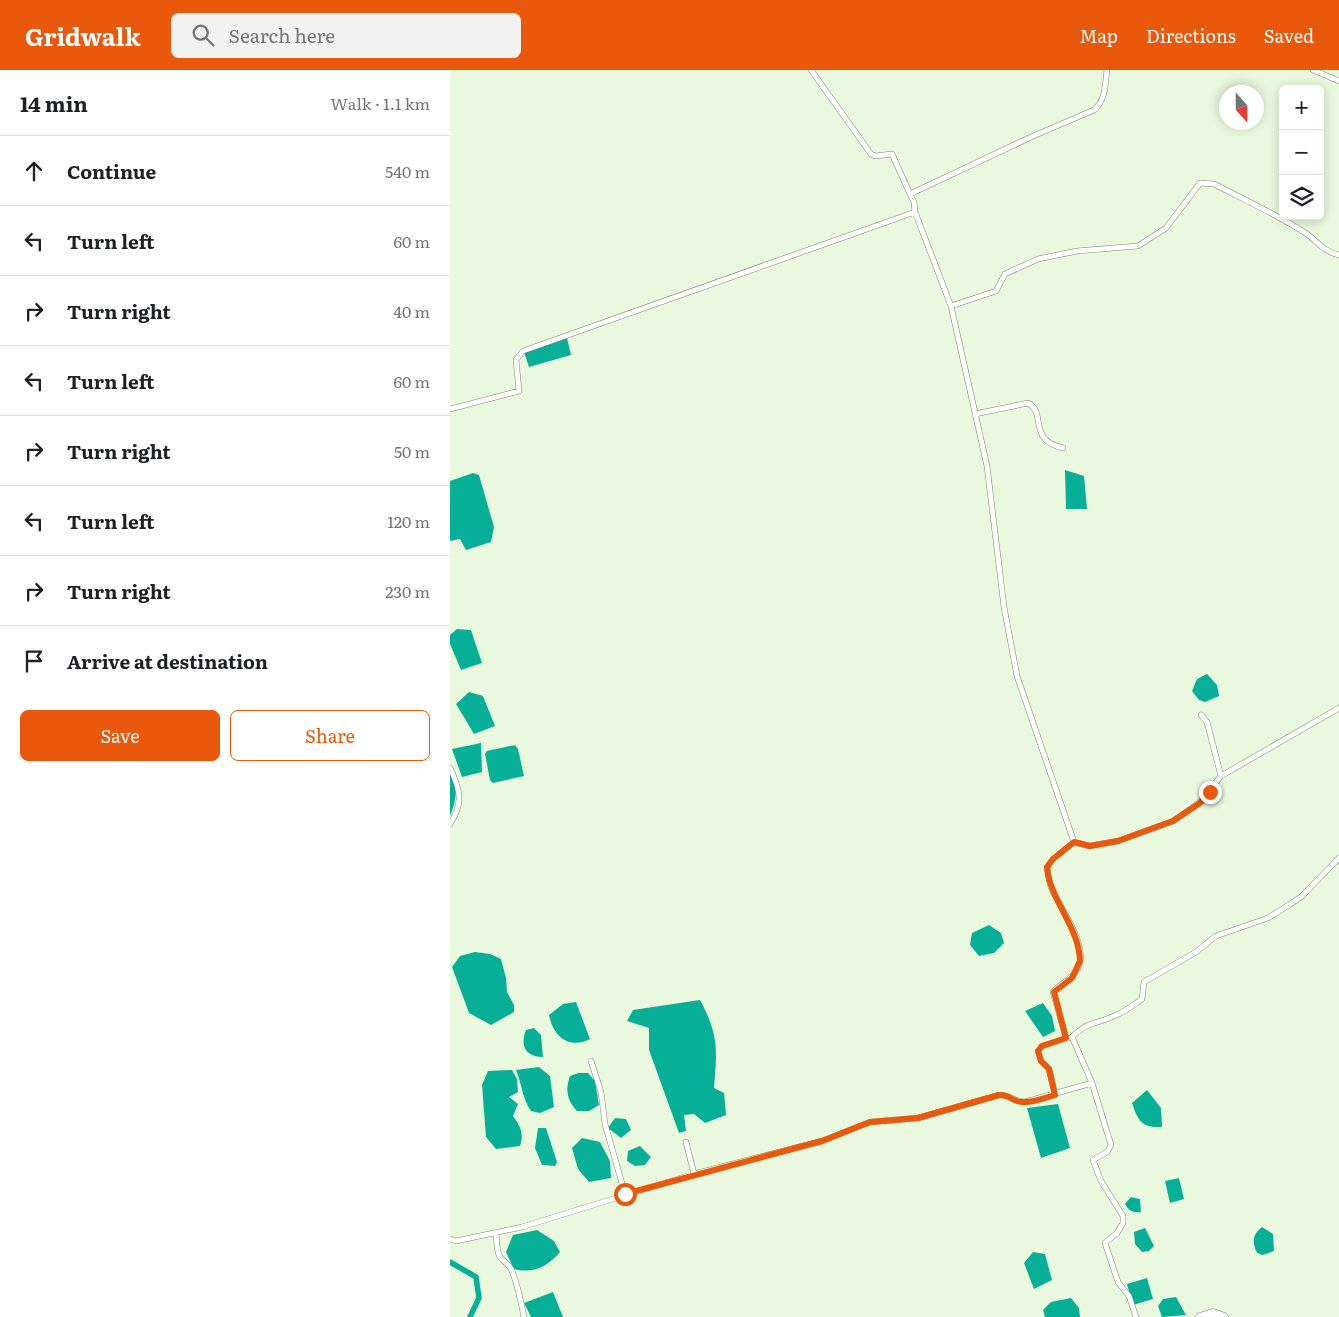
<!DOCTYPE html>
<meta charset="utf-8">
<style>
:root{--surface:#fff;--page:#f2f2f2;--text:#202124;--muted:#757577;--line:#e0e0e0;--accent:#ea580c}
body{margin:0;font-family:Literata,serif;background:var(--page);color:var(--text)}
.controls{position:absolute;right:15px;top:15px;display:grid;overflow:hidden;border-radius:8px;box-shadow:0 2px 12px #0003}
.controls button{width:45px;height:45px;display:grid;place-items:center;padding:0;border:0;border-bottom:1px solid var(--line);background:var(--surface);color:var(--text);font:25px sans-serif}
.compass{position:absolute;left:769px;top:15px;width:45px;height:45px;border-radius:50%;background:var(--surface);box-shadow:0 2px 12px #0003;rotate:159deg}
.stop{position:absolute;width:15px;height:15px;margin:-11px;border:4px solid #ea580c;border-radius:50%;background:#fff}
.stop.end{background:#ea580c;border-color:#fff;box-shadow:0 1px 5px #0008}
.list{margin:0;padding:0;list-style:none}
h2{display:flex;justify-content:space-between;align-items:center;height:65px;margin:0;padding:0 20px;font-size:21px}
h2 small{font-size:16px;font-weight:400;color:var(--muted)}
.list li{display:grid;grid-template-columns:32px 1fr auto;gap:15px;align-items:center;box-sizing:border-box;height:70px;padding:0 20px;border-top:1px solid var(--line)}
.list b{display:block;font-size:19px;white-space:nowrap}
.list em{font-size:16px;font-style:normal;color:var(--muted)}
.actions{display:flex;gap:10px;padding:15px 20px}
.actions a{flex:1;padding:11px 0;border:1px solid var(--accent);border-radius:8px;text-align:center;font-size:18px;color:var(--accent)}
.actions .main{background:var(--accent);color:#fff}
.icon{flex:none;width:28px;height:28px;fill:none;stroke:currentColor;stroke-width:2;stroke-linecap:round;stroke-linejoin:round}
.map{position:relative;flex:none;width:889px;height:1247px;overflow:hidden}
header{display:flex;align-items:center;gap:30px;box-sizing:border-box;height:70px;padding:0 25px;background:var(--accent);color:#fff}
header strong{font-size:24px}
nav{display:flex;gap:28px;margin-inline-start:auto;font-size:18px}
.search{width:350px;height:45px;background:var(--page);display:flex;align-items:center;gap:12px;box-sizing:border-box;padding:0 18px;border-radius:8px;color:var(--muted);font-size:19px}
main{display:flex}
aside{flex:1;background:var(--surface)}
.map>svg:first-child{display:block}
.water{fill:#06af95}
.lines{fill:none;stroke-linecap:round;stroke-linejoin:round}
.canal{stroke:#06af95;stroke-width:5.5}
.minor-casing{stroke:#7a866f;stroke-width:6}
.secondary-casing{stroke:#7a866f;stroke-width:9}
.minor{stroke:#fff;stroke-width:5}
.secondary{stroke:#fff;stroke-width:8}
.route{stroke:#ea580c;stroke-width:6}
</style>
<header>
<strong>Gridwalk</strong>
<div class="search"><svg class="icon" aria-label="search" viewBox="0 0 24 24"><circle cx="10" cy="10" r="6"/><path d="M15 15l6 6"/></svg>Search here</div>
<nav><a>Map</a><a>Directions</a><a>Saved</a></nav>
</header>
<main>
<aside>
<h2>14 min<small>Walk · 1.1 km</small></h2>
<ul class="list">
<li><svg class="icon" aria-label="ahead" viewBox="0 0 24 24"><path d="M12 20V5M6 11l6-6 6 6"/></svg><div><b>Continue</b></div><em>540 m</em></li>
<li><svg class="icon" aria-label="left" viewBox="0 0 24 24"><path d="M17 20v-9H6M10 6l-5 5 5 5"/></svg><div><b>Turn left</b></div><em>60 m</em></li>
<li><svg class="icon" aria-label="right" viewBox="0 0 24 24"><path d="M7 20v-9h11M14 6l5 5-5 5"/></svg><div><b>Turn right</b></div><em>40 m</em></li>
<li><svg class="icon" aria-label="left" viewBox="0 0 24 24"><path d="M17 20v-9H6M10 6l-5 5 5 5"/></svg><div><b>Turn left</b></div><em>60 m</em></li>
<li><svg class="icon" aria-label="right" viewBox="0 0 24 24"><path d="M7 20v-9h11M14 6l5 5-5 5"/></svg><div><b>Turn right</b></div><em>50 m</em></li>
<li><svg class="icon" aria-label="left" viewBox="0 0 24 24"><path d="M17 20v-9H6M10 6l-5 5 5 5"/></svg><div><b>Turn left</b></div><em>120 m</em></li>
<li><svg class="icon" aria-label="right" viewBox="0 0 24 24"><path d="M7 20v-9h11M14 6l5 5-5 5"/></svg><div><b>Turn right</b></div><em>230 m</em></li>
<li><svg class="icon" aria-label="arrive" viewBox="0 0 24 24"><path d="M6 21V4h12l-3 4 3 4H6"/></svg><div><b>Arrive at destination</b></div></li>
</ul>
<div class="actions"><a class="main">Save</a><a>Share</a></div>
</aside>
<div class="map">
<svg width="889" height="1247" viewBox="0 0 889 1247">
<rect width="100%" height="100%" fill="#eaf8de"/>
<path class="water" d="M117,268L121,285L79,297L74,282Z
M615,400L634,406L637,439H616Z
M23,403L29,405L44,457L41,472L16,480L10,469L0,471V411Z
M7,559L21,560L32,593L11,600L0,574V565Z
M757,604L767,615L769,626L755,632L749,630L742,621L747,609Z
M19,622L33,626L45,656L24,664L6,634Z
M31,673L32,702L12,707L2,679Z
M65,675L68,679L74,706L43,713L40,710L35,684L37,681Z
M0,704C9,719 6,731 0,746Z
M539,855L551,863L554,873L544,883L529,886L520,875L522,863Z
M25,882L40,884L51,889L56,908L57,922L64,935V942L41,955L19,943L2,897L10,886Z
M250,930C269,965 267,980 264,1018L274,1023L276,1045L255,1053L244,1044L234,1045L236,1061L229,1063L199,980V958L177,951L183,940Z
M126,932L140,969C119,980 103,966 99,945L113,934Z
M593,933L602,946L605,961L593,967L575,941Z
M84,958L91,965L93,987C75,987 70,976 76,960Z
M89,997L100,1006L104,1037L90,1043L81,1041C72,1028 72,1014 66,1000Z
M62,1000L67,1009L68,1022L59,1027L68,1034L63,1046C71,1057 74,1064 70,1076L46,1079L36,1067L32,1015L38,1001Z
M128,1003H138L145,1011L149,1035L139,1041H127C117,1030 115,1020 120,1006Z
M697,1020L711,1038L712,1057C692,1058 688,1051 682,1033Z
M608,1034L620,1078L591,1088L577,1038Z
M165,1048L176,1049L181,1060L171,1068L158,1058Z
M88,1058H96L107,1092L105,1096L92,1095L85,1078Z
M132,1068L150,1072L160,1091L161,1108L139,1112L128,1099L122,1078Z
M190,1076L201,1087L195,1095L185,1096L177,1091L178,1081Z
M729,1108L734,1129L720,1133L715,1111Z
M681,1127L690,1129L691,1142C683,1143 679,1141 675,1134Z
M812,1157L823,1164L824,1181L813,1185L807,1183C802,1172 802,1165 812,1157Z
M695,1158L704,1176L699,1181L692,1182L685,1174L684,1162Z
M87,1160L104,1171L110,1182C97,1197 84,1204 64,1199L56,1182L63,1165Z
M583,1182L595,1184L602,1210L584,1219L574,1193Z
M697,1208L703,1229L683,1235L677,1214Z
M103,1222L113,1247H81L74,1233Z
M726,1227L736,1245L712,1247L708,1236L713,1229Z
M621,1228L629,1238L630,1247H595L593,1240L601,1232Z"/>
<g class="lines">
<path class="canal" d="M0,1192L26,1207L29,1228L20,1247"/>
<defs>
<path id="minor" d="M361,0L421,84L425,86L442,84L460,124
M863,0L889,11
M465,142L501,236L537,396L554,537L567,606L624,772L603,789L597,797C598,805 599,813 602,820C611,839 639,876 628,898C622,910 611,913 603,922L616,968
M501,236L546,221L555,204L588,189L627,181L688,176L716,158L750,113L764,114C795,130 828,145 857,164C868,172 874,182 889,185
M0,339L69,321L66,290L73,281L465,142L464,132L460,124L581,67L644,40C656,30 655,14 657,0
M525,344L578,333C597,343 577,370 613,378
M751,645L757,652L771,706
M0,698C10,719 14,733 0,754
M624,772L639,776L668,771L723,751L749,733L771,706L889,638
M141,991L151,1022L155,1054L175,1124
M642,1013L661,1075L657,1082L643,1090L651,1111L673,1146V1153L667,1163L655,1173L668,1212L679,1226L686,1247
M605,1025L599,999L591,991L588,981L592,976L618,968
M236,1072L244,1104
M46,1163C47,1171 46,1180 50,1187C53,1192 60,1194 62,1201C68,1216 71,1231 74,1247
M0,1169L6,1171L72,1157L244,1104L372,1071L420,1052L468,1048L549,1025C560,1024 564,1032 575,1032L642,1013L622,967C640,950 645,955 664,946C675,942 683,935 692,929L694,912L746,882L766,866L818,848L839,835L852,826L889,788"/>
<path id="secondary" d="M750,1247L763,1243L774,1247"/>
</defs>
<use href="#minor" class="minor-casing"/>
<use href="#secondary" class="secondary-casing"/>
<use href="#minor" class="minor"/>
<use href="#secondary" class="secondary"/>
</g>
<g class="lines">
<path class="route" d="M175,1124L372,1071L420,1052L468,1048L549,1025C559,1024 563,1032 572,1032C582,1033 595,1028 605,1025L599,999L591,991L588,981L592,976L616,968L604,922L622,908L630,891C629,856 600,831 597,797L603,789L624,772L640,776L668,771L723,751L750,733L760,722"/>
</g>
</svg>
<div class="controls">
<button>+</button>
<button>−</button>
<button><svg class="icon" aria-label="layers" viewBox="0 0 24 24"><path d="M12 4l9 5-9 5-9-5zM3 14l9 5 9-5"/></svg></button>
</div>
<svg class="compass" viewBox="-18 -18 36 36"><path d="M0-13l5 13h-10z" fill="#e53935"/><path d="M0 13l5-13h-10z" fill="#757577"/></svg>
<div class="stop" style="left:175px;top:1124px"></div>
<div class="stop end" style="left:760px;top:722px"></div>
</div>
</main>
